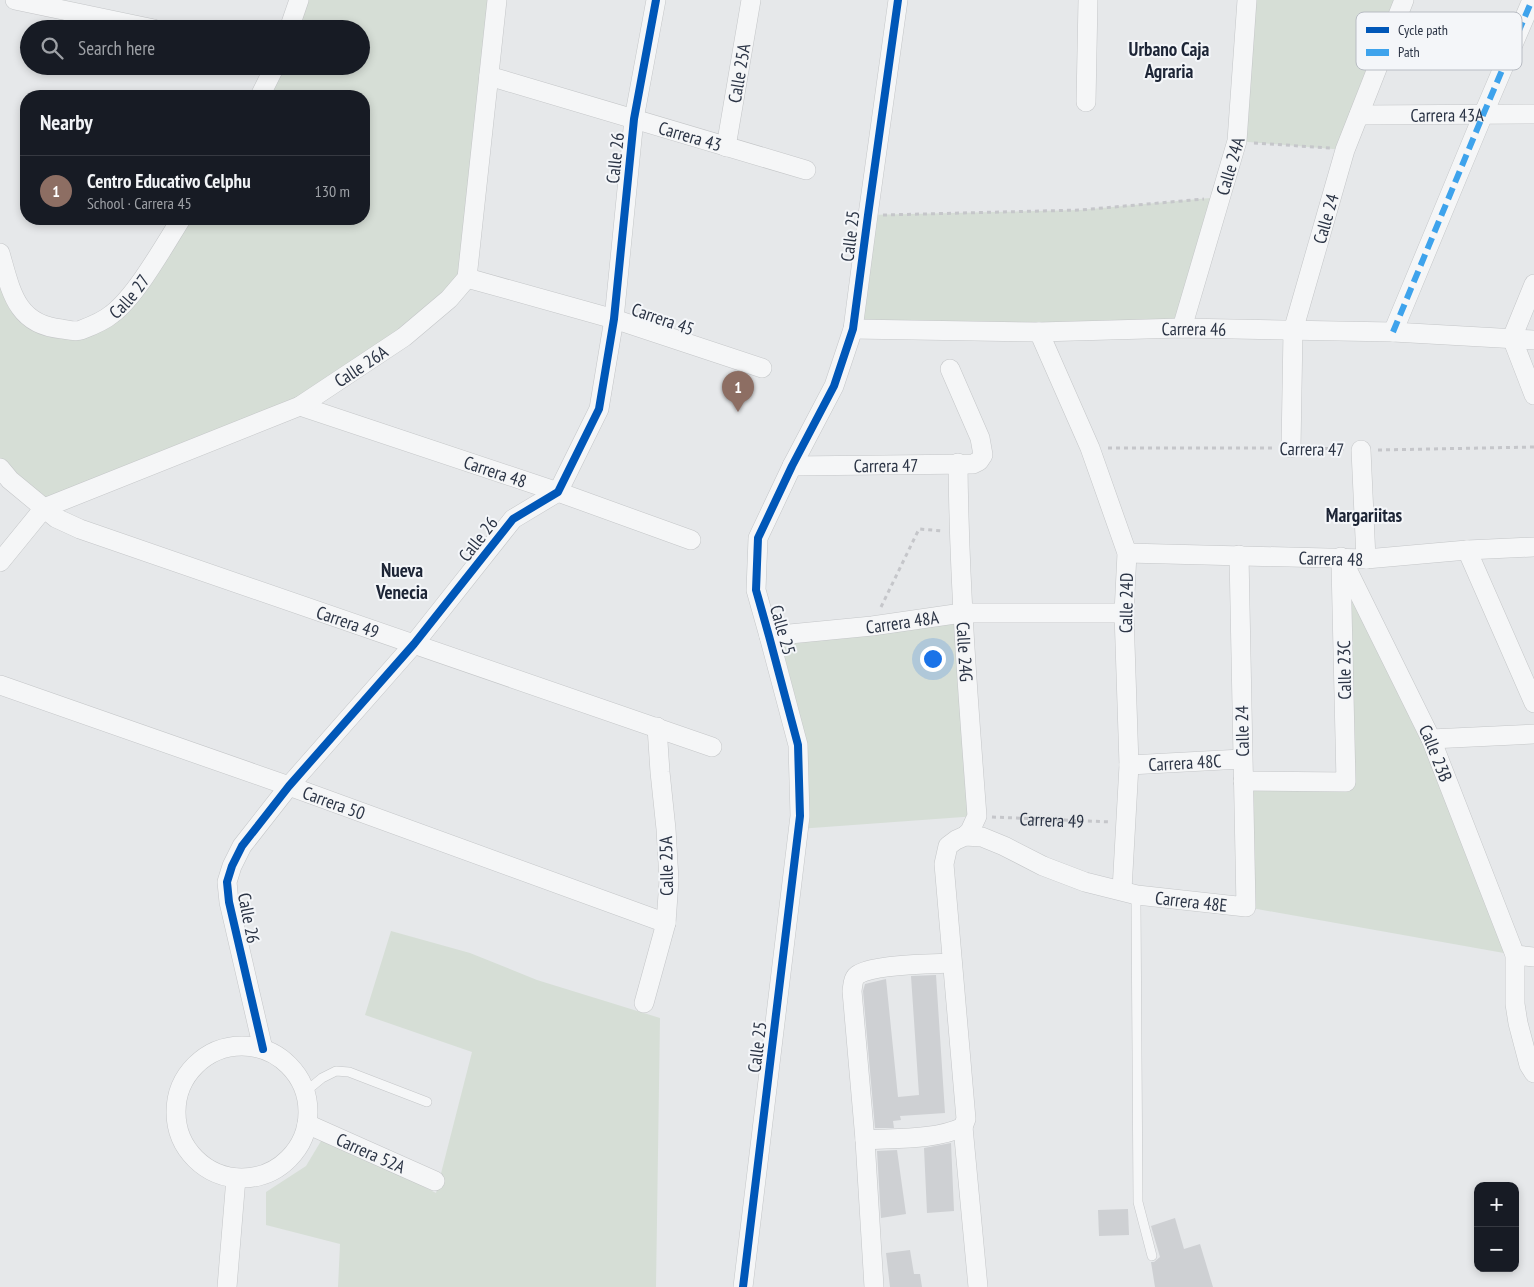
<!DOCTYPE html>
<meta charset="utf-8">
<style>
:root{--surface:#171b24;--page:#242831;--text:#f1f3f6;--muted:#9ea1a6;--line:#363941;--accent:#6c737f}
body{margin:0;font-family:"PT Sans Narrow",sans-serif;background:var(--page);color:var(--text)}
.controls{position:absolute;right:15px;bottom:15px;display:grid;overflow:hidden;border-radius:10px;box-shadow:0 2px 8px #0003}
.controls button{width:45px;height:45px;display:grid;place-items:center;padding:0;border:0;border-bottom:1px solid var(--line);background:var(--surface);color:var(--text);font:25px sans-serif}
.you{position:absolute;left:932px;top:658px;width:18px;height:18px;margin:-12px;border:4px solid #fff;border-radius:50%;background:#1a73e8;box-shadow:0 0 0 8px #1a73e833}
.badge{display:grid;place-items:center;width:32px;height:32px;border-radius:50%;background:var(--accent);color:#fff;font-size:16px;font-weight:700}
.pin{position:absolute;translate:-50% -41px;filter:drop-shadow(0 1px 2px #0008)}
.pin::after{content:'';position:absolute;top:26px;width:18px;height:15px;background:inherit;clip-path:polygon(0 0,100% 0,50% 100%)}
.list{margin:0;padding:0;list-style:none}
h2{display:flex;justify-content:space-between;align-items:center;height:65px;margin:0;padding:0 20px;font-size:21px}
h2 small{font-size:16px;font-weight:400;color:var(--muted)}
.list li{display:grid;grid-template-columns:32px 1fr auto;gap:15px;align-items:center;box-sizing:border-box;height:70px;padding:0 20px;border-top:1px solid var(--line)}
.list b{display:block;font-size:19px;white-space:nowrap}
.list p{margin:0;font-size:16px;white-space:nowrap;color:var(--muted)}
.list em{font-size:16px;font-style:normal;color:var(--muted)}
.icon{flex:none;width:28px;height:28px;fill:none;stroke:currentColor;stroke-width:2;stroke-linecap:round;stroke-linejoin:round}
.map{position:relative;flex:none;width:1534px;height:1287px;overflow:hidden}
.search{position:absolute;background:var(--surface);box-shadow:0 2px 8px #0003;left:20px;top:20px;width:350px;height:55px;display:flex;align-items:center;gap:12px;box-sizing:border-box;padding:0 18px;border-radius:28px;color:var(--muted);font-size:19px}
.panel{position:absolute;background:var(--surface);box-shadow:0 2px 8px #0003;left:20px;top:90px;width:350px;height:135px;border-radius:20px}
.map>svg:first-child{display:block}
.green{fill:#d6ded6}
.building{fill:#ced0d3}
.lines{fill:none;stroke-linecap:round;stroke-linejoin:round}
.lane-casing{stroke:#c4c6c8;stroke-width:10}
.street-casing{stroke:#c4c6c8;stroke-width:20}
.path{stroke:#c5c6ca;stroke-width:3;stroke-dasharray:4 4;stroke-linecap:butt}
.lane{stroke:#f5f6f7;stroke-width:9}
.street{stroke:#f5f6f7;stroke-width:19}
.quiet{stroke:#3ea3ec;stroke-width:6;stroke-dasharray:12 6;stroke-linecap:butt}
.cycleway-casing{stroke:#f4f6f9;stroke-width:11}
.cycleway{stroke:#0057b8;stroke-width:8}
.labels{text-anchor:middle;dominant-baseline:central;stroke-width:4;stroke-linejoin:round;paint-order:stroke}
.street-label{font-size:18px;fill:#2b3445;stroke:#f4f6f9}
.neighbourhood-label{font-size:19px;font-weight:bold;fill:#1d2536;stroke:#f4f6f9}
.key{fill:#f4f6f9;stroke:#b8bcc3;stroke-width:1}
.key-label{font-size:14px;fill:#2b3445}
</style>
<div class="map">
<svg width="1534" height="1287" viewBox="0 0 1534 1287">
<rect width="100%" height="100%" fill="#e6e8ea"/>
<path class="green" d="M296,0H497L467,278L300,406L44,508L0,468V253L14,298L49,328L112,314L181,219H364V96H260L275,66H361V29H288Z
M1247,0H1400L1345,150L1237,141Z
M1221,197L1182,328L853,329L868,215L1080,210Z
M1341,557L1434,747L1515,955L1246,907L1243,781L1346,782Z
M962,613L977,816L798,829V745L769,636Z
M391,931L470,953L537,980L660,1018L656,1287H338L340,1244L266,1225V1192L306,1166L324,1136L436,1193L472,1052L365,1015Z"/>
<path class="building" d="M936,975L945,1113L900,1116L901,1120L893,1121L894,1128H875L863,991L865,984L886,979L898,1097L919,1095L911,976Z
M951,1143L954,1211L927,1213L924,1148Z
M897,1150L906,1214L881,1218L877,1151Z
M1128,1209L1129,1235L1099,1236L1098,1210Z
M1175,1218L1184,1249L1200,1244L1213,1287H1155L1151,1262H1154L1160,1257L1151,1226Z
M910,1250L914,1274H920L922,1287H890L886,1253Z"/>
<g class="lines">
<defs>
<path id="lane" d="M1137,895L1136,904L1138,1202L1152,1256
M305,1092L322,1078L336,1071L349,1072L427,1102"/>
<g id="street">
<path d="M15,0L154,29"/>
<path d="M289,29L299,0"/>
<path id="s2" d="M489,76L806,170"/>
<path d="M260,96L275,66"/>
<path d="M1086,102L1088,0"/>
<path id="s3" d="M1359,115L1534,114"/>
<path id="s4" d="M726,147L751,0"/>
<path id="s5" d="M0,253C11,291 16,325 62,329C68,330 76,332 81,330C89,327 105,320 112,314C136,296 164,246 181,219"/>
<path d="M467,278L614,319L762,368"/>
<path d="M1534,284L1512,338L1534,395"/>
<path id="s6" d="M1182,328L1237,141L1247,0"/>
<path id="s7" d="M853,329L1039,332L1182,328L1393,332L1534,340"/>
<path d="M1039,332L1090,448L1127,553L1124,613L1129,765L1122,890"/>
<path d="M1393,332L1483,115L1532,0"/>
<path id="s8" d="M300,406L558,492L691,540"/>
<path id="s9" d="M1291,448L1293,331L1345,150L1404,0"/>
<path d="M1361,450L1366,559"/>
<path id="s10" d="M958,463C959,581 968,698 977,816L970,831L965,836"/>
<path id="s11" d="M792,466L973,464L979,461L983,455L980,438L950,369"/>
<path id="s12" d="M0,468L10,480L56,518L80,529L712,747"/>
<path d="M1467,550L1534,703"/>
<path id="s13" d="M1127,553L1366,559L1467,550L1534,547"/>
<path id="s14" d="M1341,557L1431,739L1515,955V1004L1518,1023L1529,1065L1534,1073"/>
<path id="s15" d="M0,562L44,508L300,406L404,337L449,299L467,278L497,0"/>
<path id="s16" d="M769,636L872,626L962,613H1124"/>
<path id="s17" d="M0,685L289,786L666,923"/>
<path d="M1431,739L1534,734"/>
<path id="s18" d="M1129,765L1242,759"/>
<path d="M1243,781L1346,782L1341,564"/>
<path d="M1515,955L1534,957"/>
<path d="M644,1003L666,923L669,880L666,829L660,772L657,727"/>
<circle cx="242" cy="1112" r="66"/>
<path d="M263,1049L229,902L227,882L232,866L242,846L289,786L414,644L513,519L558,492L599,409L614,319L634,119L656,0"/>
<path id="s19" d="M307,1124L435,1181"/>
<path d="M963,1127L978,1287"/>
<path id="s20" d="M865,1140C896,1138 935,1140 963,1127L966,1119L944,864L948,846L956,840L965,836L982,837L1004,846L1043,866L1085,882L1137,895L1246,907L1239,555"/>
<path d="M227,1287L236,1178"/>
<path d="M743,1287L800,816L798,745L769,636L756,590L758,538L792,466L834,386L853,329L868,215L898,0"/>
<path d="M874,1287L865,1140L852,991C853,984 853,977 859,974C876,964 930,964 952,963"/>
</g>
</defs>
<use href="#lane" class="lane-casing"/>
<use href="#street" class="street-casing"/>
<g class="path">
<path d="M1254,143L1330,148"/>
<path d="M883,215L1080,210L1204,199"/>
<path d="M1108,448H1274"/>
<path d="M1308,448L1344,449"/>
<path d="M1378,450L1534,447"/>
<path d="M881,607L919,529L943,531"/>
<path id="s1" d="M992,817L1111,822"/>
</g>
<use href="#lane" class="lane"/>
<use href="#street" class="street"/>
<path class="quiet" d="M1393,332L1483,115L1532,0"/>
<defs>
<path id="cycleway" d="M263,1049L229,902L227,882L232,866L242,846L289,786L414,644L513,519L558,492L599,409L614,319L634,119L656,0
M743,1287L800,816L798,745L769,636L756,590L758,538L792,466L834,386L853,329L868,215L898,0"/>
</defs>
<use href="#cycleway" class="cycleway-casing"/>
<use href="#cycleway" class="cycleway"/>
</g>
<g class="labels">
<g class="street-label">
<text stroke="none"><textPath href="#s4" startOffset="75">Calle 25A</textPath></text>
<text stroke="none"><textPath href="#s3" startOffset="88">Carrera 43A</textPath></text>
<text stroke="none"><textPath href="#s2" startOffset="210">Carrera 43</textPath></text>
<text transform="translate(615 158) rotate(-84)">Calle 26</text>
<text stroke="none"><textPath href="#s6" startOffset="169">Calle 24A</textPath></text>
<text stroke="none"><textPath href="#s9" startOffset="234">Calle 24</textPath></text>
<text transform="translate(850 236) rotate(-83)">Calle 25</text>
<text stroke="none"><textPath href="#s5" startOffset="186">Calle 27</textPath></text>
<text transform="translate(663 319) rotate(19)">Carrera 45</text>
<text stroke="none"><textPath href="#s7" startOffset="341">Carrera 46</textPath></text>
<text stroke="none"><textPath href="#s15" startOffset="418">Calle 26A</textPath></text>
<text transform="translate(1312 449) rotate(1)">Carrera 47</text>
<text stroke="none"><textPath href="#s11" startOffset="94">Carrera 47</textPath></text>
<text stroke="none"><textPath href="#s8" startOffset="206">Carrera 48</textPath></text>
<text transform="translate(478 539) rotate(-52)">Calle 26</text>
<text stroke="none"><textPath href="#s13" startOffset="204">Carrera 48</textPath></text>
<text transform="translate(1126 603) rotate(-89)">Calle 24D</text>
<text stroke="none"><textPath href="#s16" startOffset="134">Carrera 48A</textPath></text>
<text stroke="none"><textPath href="#s12" startOffset="385">Carrera 49</textPath></text>
<text transform="translate(783 630) rotate(74)">Calle 25</text>
<text stroke="none"><textPath href="#s10" startOffset="189">Calle 24G</textPath></text>
<text transform="translate(1344 670) rotate(-91)">Calle 23C</text>
<text transform="translate(1242 731) rotate(-91)">Calle 24</text>
<text stroke="none"><textPath href="#s14" startOffset="218">Calle 23B</textPath></text>
<text stroke="none"><textPath href="#s18" startOffset="56">Carrera 48C</textPath></text>
<text stroke="none"><textPath href="#s17" startOffset="354">Carrera 50</textPath></text>
<text stroke="none"><textPath href="#s1" startOffset="60">Carrera 49</textPath></text>
<text transform="translate(666 866) rotate(-91)">Calle 25A</text>
<text stroke="none"><textPath href="#s20" startOffset="640">Carrera 48E</textPath></text>
<text transform="translate(249 918) rotate(79)">Calle 26</text>
<text transform="translate(757 1047) rotate(-83)">Calle 25</text>
<text stroke="none"><textPath href="#s19" startOffset="70">Carrera 52A</textPath></text>
</g>
<g class="neighbourhood-label">
<text x="1169" y="49">Urbano Caja<tspan x="1169" dy="22">Agraria</tspan></text>
<text x="1364" y="515">Margariitas</text>
<text x="402" y="570">Nueva<tspan x="402" dy="22">Venecia</tspan></text>
</g>
</g>
<rect x="1356" y="12" width="166" height="58" rx="8" class="key"/>
<rect x="1366" y="27" width="23" height="6" fill="#0057b8"/>
<rect x="1366" y="49" width="23" height="7" fill="#3ea3ec"/>
<g class="key-label">
<text x="1398" y="35">Cycle path</text>
<text x="1398" y="57">Path</text>
</g>
</svg>
<div class="controls">
<button>+</button>
<button>−</button>
</div>
<div class="you"></div>
<div class="pin badge" style="left:738px;top:412px;background:#8d6e63">1</div>
<div class="search"><svg class="icon" aria-label="search" viewBox="0 0 24 24"><circle cx="10" cy="10" r="6"/><path d="M15 15l6 6"/></svg>Search here</div>
<section class="panel">
<h2>Nearby<small></small></h2>
<ul class="list">
<li><span class="badge" style="background:#8d6e63">1</span><div><b>Centro Educativo Celphu</b><p>School · Carrera 45</p></div><em>130 m</em></li>
</ul>
</section>
</div>
